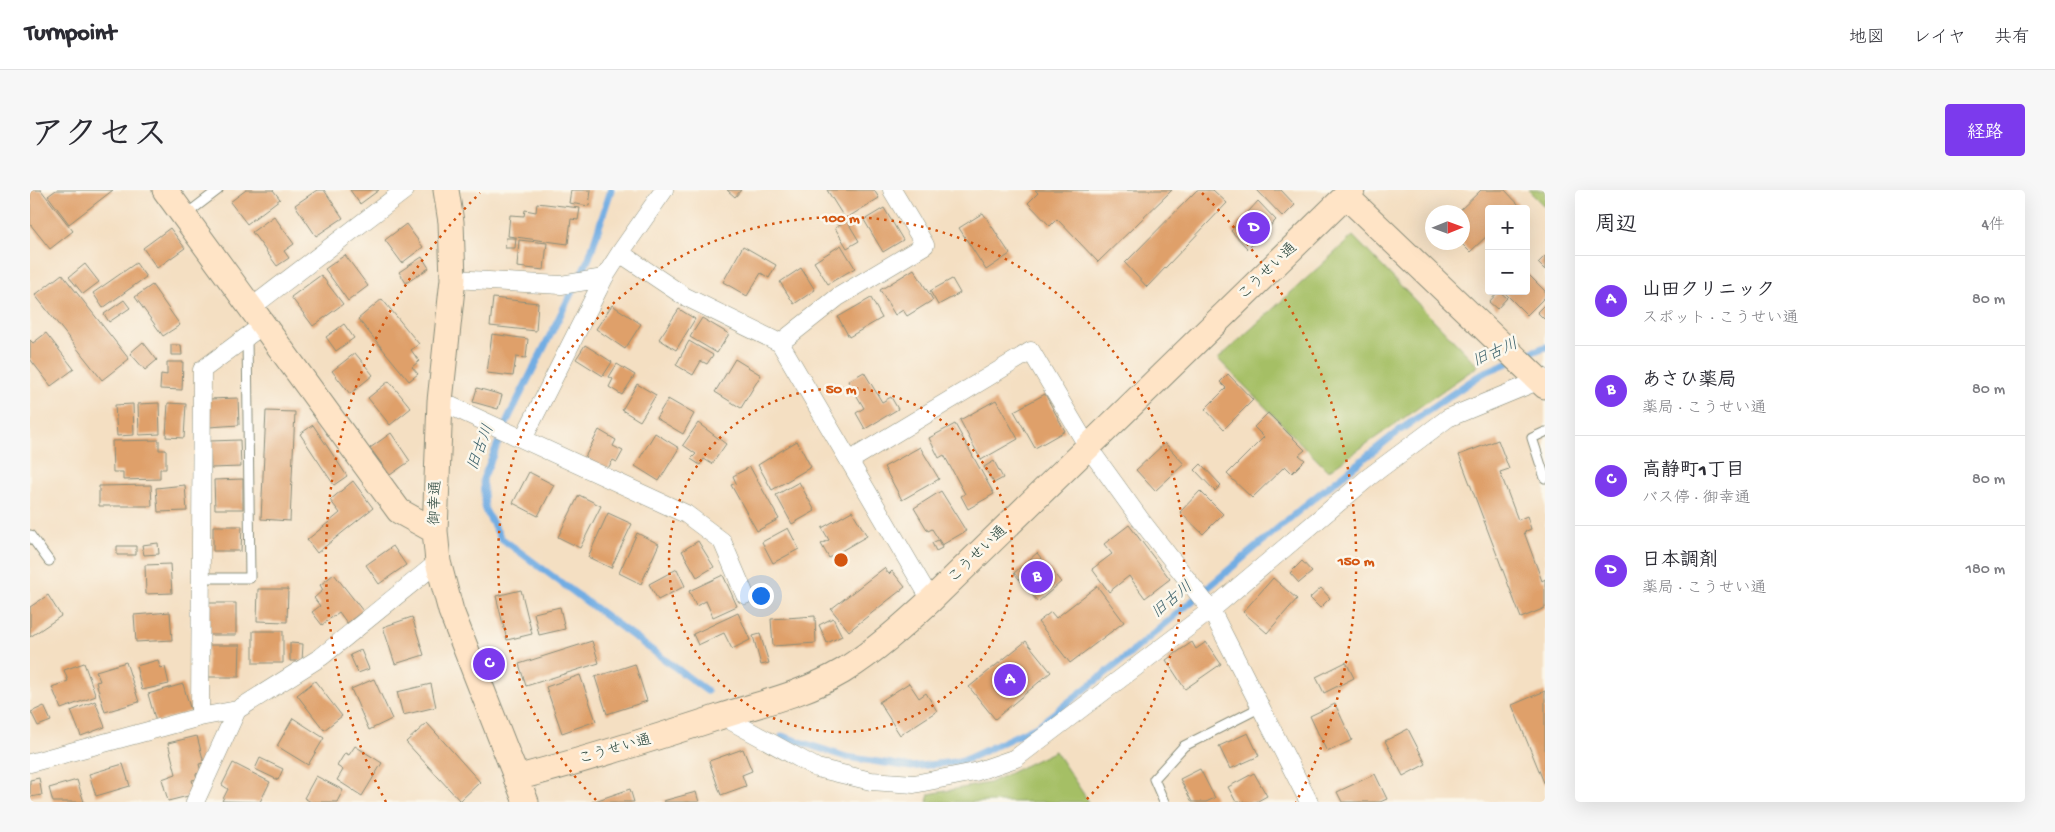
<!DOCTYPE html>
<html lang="ja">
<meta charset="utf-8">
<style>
:root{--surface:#fff;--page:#f7f7f7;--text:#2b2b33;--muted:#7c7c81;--line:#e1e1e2;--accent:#7c3aed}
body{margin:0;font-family:"Gochi Hand","Klee One",sans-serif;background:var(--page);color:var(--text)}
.controls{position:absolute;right:15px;top:15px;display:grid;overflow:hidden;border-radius:5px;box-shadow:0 5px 20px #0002}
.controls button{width:45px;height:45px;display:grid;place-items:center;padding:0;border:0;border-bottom:1px solid var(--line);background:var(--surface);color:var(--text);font:25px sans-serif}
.compass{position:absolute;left:1395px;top:15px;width:45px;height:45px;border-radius:50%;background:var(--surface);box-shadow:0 5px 20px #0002;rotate:89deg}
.you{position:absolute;left:730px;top:405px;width:18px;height:18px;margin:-12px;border:4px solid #fff;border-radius:50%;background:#1a73e8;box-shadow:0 0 0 8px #1a73e833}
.badge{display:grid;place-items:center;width:32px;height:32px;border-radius:50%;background:var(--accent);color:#fff;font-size:16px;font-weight:700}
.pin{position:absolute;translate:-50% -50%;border:2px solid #fff;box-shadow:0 1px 5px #0006}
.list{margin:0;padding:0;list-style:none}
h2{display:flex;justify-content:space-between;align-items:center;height:65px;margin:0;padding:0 20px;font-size:21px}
h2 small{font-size:16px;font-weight:400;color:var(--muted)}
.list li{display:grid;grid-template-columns:32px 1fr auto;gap:15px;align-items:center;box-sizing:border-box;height:90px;padding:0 20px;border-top:1px solid var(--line)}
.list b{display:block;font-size:19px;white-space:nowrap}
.list p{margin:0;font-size:16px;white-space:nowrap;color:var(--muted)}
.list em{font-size:16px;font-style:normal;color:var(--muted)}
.map{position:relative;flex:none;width:1515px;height:612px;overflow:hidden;border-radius:5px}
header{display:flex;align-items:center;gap:30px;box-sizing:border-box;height:70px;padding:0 25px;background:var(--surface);border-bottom:1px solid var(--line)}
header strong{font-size:24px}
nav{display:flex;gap:28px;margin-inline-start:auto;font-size:18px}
.intro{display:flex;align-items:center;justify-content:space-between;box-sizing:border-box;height:120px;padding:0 30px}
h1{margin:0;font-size:35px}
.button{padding:12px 22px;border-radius:5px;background:var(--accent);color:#fff;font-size:18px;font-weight:700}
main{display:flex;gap:30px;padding:0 30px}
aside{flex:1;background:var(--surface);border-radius:5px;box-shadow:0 5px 20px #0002}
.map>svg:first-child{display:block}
.green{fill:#a5bf65;stroke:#627e4c}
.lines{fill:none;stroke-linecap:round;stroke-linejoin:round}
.stream{stroke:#72ade3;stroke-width:7}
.building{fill:#dfa06a}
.lane-casing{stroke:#8a8e7b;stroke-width:11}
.street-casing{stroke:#8a8e7b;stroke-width:19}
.secondary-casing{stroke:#8a8e7b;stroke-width:27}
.lane{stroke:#fff;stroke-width:9}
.street{stroke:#fff;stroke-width:18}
.secondary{stroke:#ffe4c6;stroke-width:25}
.ring{fill:none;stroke:#d45610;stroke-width:2.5;stroke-dasharray:2.5 5}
.labels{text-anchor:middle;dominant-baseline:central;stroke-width:5;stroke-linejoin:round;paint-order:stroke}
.street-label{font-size:15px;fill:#1f3d34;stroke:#fbf7ec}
.water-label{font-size:16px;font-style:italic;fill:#385f69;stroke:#fbf7ec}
.centre{fill:#d45610;stroke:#fbf7ec;stroke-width:2.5}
.ring-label{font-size:15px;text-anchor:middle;font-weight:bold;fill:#d45610;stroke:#fbf7ec;stroke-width:5;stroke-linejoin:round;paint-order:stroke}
</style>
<header>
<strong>Turnpoint</strong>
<nav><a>地図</a><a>レイヤ</a><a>共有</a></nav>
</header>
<div class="intro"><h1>アクセス</h1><a class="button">経路</a></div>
<main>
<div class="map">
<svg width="1515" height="612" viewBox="0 0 1515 612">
<rect width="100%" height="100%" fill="#fbf7ec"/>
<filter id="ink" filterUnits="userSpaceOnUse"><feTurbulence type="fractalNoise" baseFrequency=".02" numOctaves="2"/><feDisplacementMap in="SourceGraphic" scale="10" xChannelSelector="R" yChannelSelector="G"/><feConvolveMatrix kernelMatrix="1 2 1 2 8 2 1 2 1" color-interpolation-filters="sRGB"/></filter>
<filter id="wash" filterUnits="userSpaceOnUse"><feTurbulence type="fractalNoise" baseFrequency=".0096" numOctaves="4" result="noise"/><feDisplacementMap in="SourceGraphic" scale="20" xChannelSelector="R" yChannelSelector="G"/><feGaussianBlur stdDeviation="1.12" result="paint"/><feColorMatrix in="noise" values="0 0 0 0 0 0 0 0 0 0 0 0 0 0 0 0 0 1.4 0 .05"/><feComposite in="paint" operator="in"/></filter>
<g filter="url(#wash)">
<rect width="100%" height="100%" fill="#f4dfc2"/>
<path class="green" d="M1498,0H1515V17Z
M1323,46L1448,176L1298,281L1188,169Z
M1025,561L1059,612H897L899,604L959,593Z"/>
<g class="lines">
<path class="stream" d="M581,0L559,68L479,227L453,289L455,320L471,348L677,501
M1492,166L1515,157
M752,546L816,567L881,577L933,571L1009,535L1096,467L1279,312L1370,240L1453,183L1482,171"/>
</g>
<g id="blocks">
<path class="building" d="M0,0H11L43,41L20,59L0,34Z
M26,0H83L39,34L18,6Z
M216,0H243L250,9L217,34L200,12Z
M287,0H294L313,28L286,46L265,15Z
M320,0H349L330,14Z
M541,0H561L559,16L539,13Z
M697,0H711L705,7Z
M797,0H844L849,8L815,29Z
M1005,0H1142L1068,72L1027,29L1020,36L998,13L1008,3Z
M1167,0H1183L1197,13L1117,97L1095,73Z
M1227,0H1251L1265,15L1253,27Z
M1451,0H1475L1489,15L1485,19H1459V44L1440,62L1430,52H1432V22H1428Z
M1228,11L1246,30L1218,59L1201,41Z
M507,13L550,18L548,30L541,29L538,54L478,46L480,25L494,26L495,20L506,22Z
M854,18L873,50L853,62L834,30Z
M953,23L980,64L956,80L929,38Z
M244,26L264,54L254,61L259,68L247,76L222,42Z
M817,31L829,51L817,58L805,38Z
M376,34L393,57L372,73L355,50Z
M140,38L155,58L127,78L113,58Z
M476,48H486L485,58H475Z
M489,50L517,53L514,80L487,77Z
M811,55L825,78L798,94L784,72Z
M713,56L746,75L739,88L731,83L717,106L693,92Z
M315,65L338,96L318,111L295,79Z
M1515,66V80L1508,73Z
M392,67L399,78L376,93L369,82Z
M106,73L116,87L73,118L63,103Z
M55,74L69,92L53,104L39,87Z
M771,78L785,100L764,114L750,92Z
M884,79L903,110L877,126L873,120L865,125L850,100Z
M1496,82L1515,101V107L1497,125L1473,101H1496Z
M32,84L99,169L72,190L5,105Z
M291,85L313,114L283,136L261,107Z
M922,89L930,103L908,115L900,101Z
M122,95L150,135L133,146L105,107Z
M1469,101L1477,108L1467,119L1459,112Z
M463,108L508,113L506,141L460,136Z
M841,108L852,128L819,147L808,127Z
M352,109L389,154L381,160L389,171L382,177L388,184L379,191L328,129Z
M94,110L100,118L79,132L74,124Z
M1515,114V128L1514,129L1507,122Z
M582,115L611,134L595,159L566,139Z
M649,119L665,129L646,160L629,149Z
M672,128L699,144L687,163L660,147Z
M314,134L324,148L306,161L296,147Z
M16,143L44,179L21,196L0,169V150L3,153Z
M462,144L498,149L496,168L486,167L483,186L457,183Z
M659,151L683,165L677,174L671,171L663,185L646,175Z
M113,152L127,170L115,180L100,163Z
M141,155H151L152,165H141Z
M555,155L582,172L573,186L546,169Z
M325,163L343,185L320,204L302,181Z
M705,169L731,185L711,218L685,202Z
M137,172H153L152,200L130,199L131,184L137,185Z
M587,174L605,185L592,205L579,197L583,189L579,187Z
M834,182L852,212L861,207L868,219L835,239L826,223L834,218L818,191Z
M1198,184L1223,210L1194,239L1175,219L1196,198L1190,192Z
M359,191L381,218L360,235L338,208Z
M607,194L626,205L610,231L592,220Z
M447,198L472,205L468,219L443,212Z
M1015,204L1035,241L1005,258L984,221Z
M208,208L209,235L179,237L178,209Z
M638,209L664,224L653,244L626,228Z
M966,210L988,249L951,270L930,230Z
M129,213L130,244L109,245L108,214Z
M138,213L156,214L154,248L136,247Z
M103,214L104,245L87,246L85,215Z
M236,221L265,222L260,331L231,329Z
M1238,223L1275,260L1269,265L1275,270L1262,283L1255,276L1222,308L1197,284L1234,247L1224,237Z
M668,233L696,254L682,274L674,269L670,275L661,269L666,264L653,255Z
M925,234L964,304L938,319L931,306L935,304L914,265L909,268L899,248Z
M283,235L317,286L304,295L270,244Z
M569,240L586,250L583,256L593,261L587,272L583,270L577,280L555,267Z
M361,243L380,271L360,285L340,258Z
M625,243L649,258L629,291L605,276Z
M129,250V260H136V279H130V289L93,290V282H83L82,251Z
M210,250L211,277L181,278L180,251Z
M1468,250L1479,279L1470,282L1488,330L1497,326L1501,339L1494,342L1512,391L1515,389V418L1491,428L1429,265Z
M767,251L781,277L742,300L728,275Z
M1135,253L1154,274L1125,301L1106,280Z
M890,257L909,289L872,310L854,277Z
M964,271L973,288L964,293L954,277Z
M1171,274L1191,295L1185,301L1165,280Z
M720,277L749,329L727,341L701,295L706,293L703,286Z
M499,282L524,295L508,326L483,313Z
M213,289V319H185L184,290Z
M323,291L343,318L287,363L277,350L310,323L300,310Z
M769,292L785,321L762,334L746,305Z
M121,295L122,316H69V296Z
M155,295L157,321L128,322L126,298Z
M911,301L936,341L912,355L902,339L898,341L884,318Z
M1170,301L1193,324L1173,344L1150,322Z
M549,305L571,316L550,358L528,347Z
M822,321L837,346L799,368L791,354L799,350L792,338Z
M578,323L602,334L581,378L558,367Z
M1099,335L1140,389L1115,408L1099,386L1079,402L1062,379L1082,364L1074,354Z
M183,336H212L211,361H183Z
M758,338L769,359L743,373L732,352Z
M607,343L629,354L611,394L589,383Z
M908,350L912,358L906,361L902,353Z
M668,351L684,377L667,387L652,361Z
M128,353L129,364L114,365L112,355Z
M87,356H106V365H87Z
M363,356L376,375L349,394L336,375Z
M1007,363L1031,392L1008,412L984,383Z
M1272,371L1282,382L1269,393L1260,383Z
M140,374L142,403L116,404L115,375Z
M854,378L859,384L862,381L875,397L819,441L801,419Z
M647,379L655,396L628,410L619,394Z
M304,384L333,421L317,433L309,422L292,435L282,422L290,416L284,408L293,400L290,395Z
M693,385L707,416L683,427L676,411L666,416L659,401Z
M1243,388L1267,409L1237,443L1213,422Z
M1067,396L1094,432L1040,473L1008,432L1021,422L1026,428Z
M1291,398L1300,408L1290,418L1280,408Z
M228,399H258L257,432L227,431Z
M491,400L502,444L477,450L466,406Z
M18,405L31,426L0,447V417Z
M177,413H206V445H177Z
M530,417L535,439L509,445L504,423Z
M140,422L142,450L106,452L104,425Z
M708,423L720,450L702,459L694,443L668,455L663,444Z
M785,426L786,453L743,456L741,429Z
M382,427L394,465L365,474L353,437Z
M803,428L812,446L797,453L789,435Z
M223,441H253V473H223Z
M730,444L739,473L731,475L723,446Z
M562,451L569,473L496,496L489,474Z
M996,451L1021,482L965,529L939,497Z
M1162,452L1166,459L1176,452L1191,474L1155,499L1136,470Z
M260,453L273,454L272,471H260Z
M178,455H210L209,487H177Z
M331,460L339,479L328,483L320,465Z
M128,470L130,478L135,477L139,494L112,500L106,476Z
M96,472L109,512L75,522L66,492L70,491L66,481Z
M1316,472L1324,488L1294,503L1286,487Z
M54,473L66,506L31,519L22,497L38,491L34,480Z
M605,474L617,511L577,524L565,487Z
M550,485L566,531L532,543L516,497Z
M344,489L362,529L339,540L321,499Z
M285,491L312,526L294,540L267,505Z
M879,493L889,508L896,503L907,521L870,545L849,512Z
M153,494L161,521L126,532L118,504Z
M401,494L406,517L373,525L367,502Z
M1515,501V595L1482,515Z
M65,511L75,537L51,546L41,521Z
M1305,514L1322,550L1297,562L1280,526Z
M14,516L21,531L8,536L1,522Z
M263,528L294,548L278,575L247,556Z
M397,533L450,592L430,611L376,552Z
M1378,539L1396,574L1373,586L1355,551Z
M1218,543L1229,566L1200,579L1189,556Z
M167,546L174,573L169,574L171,582L166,584L167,589L162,590L166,604L138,611L132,589L146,584L138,553Z
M325,556L352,573L332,606L307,590L313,580L307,576L315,563L319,565Z
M713,559L722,581L712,585L716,596L691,605L679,571Z
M230,568L253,579L248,590L225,579Z
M203,573L240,592L230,612L192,611L198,599L192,595Z
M93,574L100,596L66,606L59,584Z
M1170,579L1185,608L1176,612H1162L1150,589Z
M1224,583L1237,606L1226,612H1206L1198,597Z
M1345,584L1357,609L1350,612H1312L1307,602Z
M286,586L313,600L307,612H281L274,608Z
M9,588L12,605L0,607V590Z
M47,590L54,612H23L19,598Z
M600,599L604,612H562Z
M666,602L669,612H634L633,611Z"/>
</g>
</g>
<g filter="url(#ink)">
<use href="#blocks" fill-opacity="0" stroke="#8a8e7b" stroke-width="1"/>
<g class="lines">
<defs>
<path id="lane" d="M154,26L188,0
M1515,242L1502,248L1515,288
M0,345L19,371
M171,388H220L217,147
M1134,612L1124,589L1154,556L1231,517"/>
<path id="street" d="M590,63L654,106L750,153L808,107L895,55L862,0
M423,89L531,95L574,88L590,63L634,0
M222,117L375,0
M750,153L901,410
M410,211L656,324L692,351L715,405
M493,249L574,88
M819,271L1001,161L1058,257L1110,329L1181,420L1279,612
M692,526L787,578L841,591L884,594L945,582L986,568L1181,420L1339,287L1418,228L1515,188
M170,527L172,180L234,134
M0,573L170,527L207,520L291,467L408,372
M165,612L207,520"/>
<path id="secondary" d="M135,0L369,321L405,341
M416,0L421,32L423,89L410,211L405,341L408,372L421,421L496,612
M1316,6L1515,196
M486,588C555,570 622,549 689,527C732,513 774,504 813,481C845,461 873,436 901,410L1322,0"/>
</defs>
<use href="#lane" class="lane-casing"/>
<use href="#street" class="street-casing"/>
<use href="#secondary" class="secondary-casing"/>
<use href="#lane" class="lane"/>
<use href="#street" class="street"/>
<use href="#secondary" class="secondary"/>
</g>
</g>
<g class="ring">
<circle cx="811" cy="370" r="172"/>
<path d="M566 610A343 343 0 1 1 1056 610"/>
<path d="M356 612A515 515 0 0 1 450 3M1172 3A515 515 0 0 1 1266 612"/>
</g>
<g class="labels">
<g class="street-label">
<text transform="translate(1238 82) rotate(-44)">こうせい通</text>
<text transform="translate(406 313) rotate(-88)">御幸通</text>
<text transform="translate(948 365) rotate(-44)">こうせい通</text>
<text transform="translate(585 560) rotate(-16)">こうせい通</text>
</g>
<g class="water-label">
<text transform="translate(1466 164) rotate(-24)">旧古川</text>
<text transform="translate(452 258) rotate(-69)">旧古川</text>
<text transform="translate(1143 411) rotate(-40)">旧古川</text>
</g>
</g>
<circle cx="811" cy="370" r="8" class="centre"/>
<g class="ring-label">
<text x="811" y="32">100 m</text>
<text x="811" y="203">50 m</text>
<text x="1326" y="375">150 m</text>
</g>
</svg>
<div class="controls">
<button>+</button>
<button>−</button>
</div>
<svg class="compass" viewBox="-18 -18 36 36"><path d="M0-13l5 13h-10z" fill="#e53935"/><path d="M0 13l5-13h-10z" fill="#7c7c81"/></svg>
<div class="you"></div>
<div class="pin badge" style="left:980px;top:490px">A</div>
<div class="pin badge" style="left:1007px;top:387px">B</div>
<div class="pin badge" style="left:459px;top:474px">C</div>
<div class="pin badge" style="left:1224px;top:38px">D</div>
</div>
<aside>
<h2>周辺<small>4件</small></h2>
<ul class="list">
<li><span class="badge">A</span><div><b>山田クリニック</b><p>スポット · こうせい通</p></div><em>80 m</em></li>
<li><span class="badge">B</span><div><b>あさひ薬局</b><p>薬局 · こうせい通</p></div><em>80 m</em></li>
<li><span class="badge">C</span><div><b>高静町1丁目</b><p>バス停 · 御幸通</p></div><em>80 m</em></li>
<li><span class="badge">D</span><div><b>日本調剤</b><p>薬局 · こうせい通</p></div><em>180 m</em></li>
</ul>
</aside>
</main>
